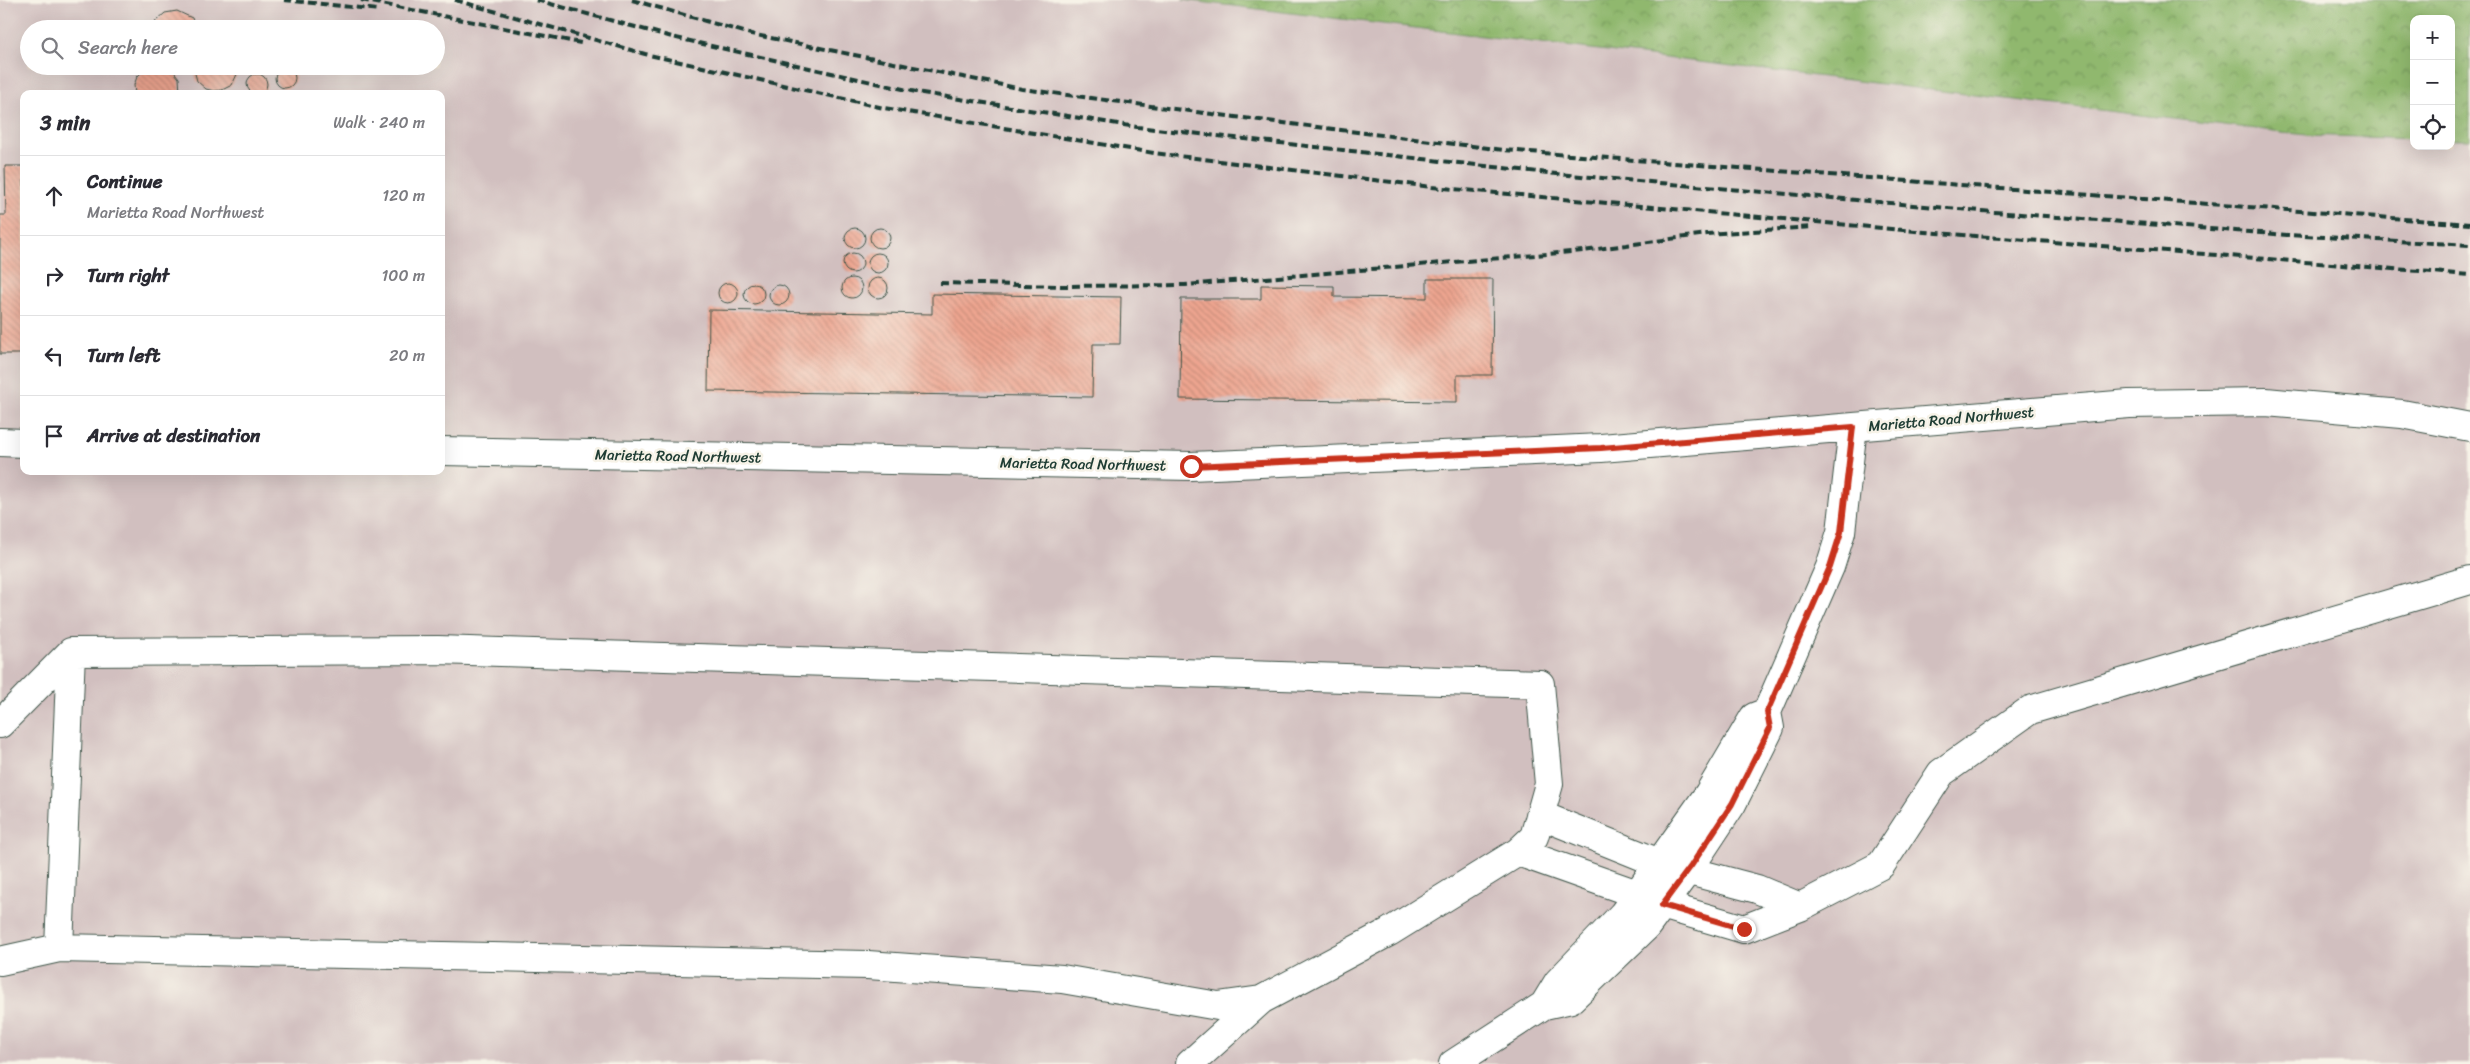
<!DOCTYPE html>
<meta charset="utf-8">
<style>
:root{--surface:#fff;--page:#f7f7f7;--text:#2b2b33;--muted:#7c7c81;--line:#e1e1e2}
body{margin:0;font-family:Sriracha,sans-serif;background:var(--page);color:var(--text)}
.controls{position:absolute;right:15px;top:15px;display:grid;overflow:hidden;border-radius:10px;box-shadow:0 5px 20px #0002}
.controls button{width:45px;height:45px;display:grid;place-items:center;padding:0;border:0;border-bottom:1px solid var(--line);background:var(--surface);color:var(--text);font:25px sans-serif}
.stop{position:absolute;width:15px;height:15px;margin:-11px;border:4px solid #c8321e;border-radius:50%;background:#fff}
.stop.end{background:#c8321e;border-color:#fff;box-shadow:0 1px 5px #0008}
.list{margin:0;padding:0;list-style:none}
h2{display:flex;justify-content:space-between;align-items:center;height:65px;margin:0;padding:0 20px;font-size:21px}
h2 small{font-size:16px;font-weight:400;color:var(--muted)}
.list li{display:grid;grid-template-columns:32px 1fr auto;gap:15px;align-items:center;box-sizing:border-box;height:80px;padding:0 20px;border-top:1px solid var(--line)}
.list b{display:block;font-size:19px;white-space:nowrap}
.list p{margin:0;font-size:16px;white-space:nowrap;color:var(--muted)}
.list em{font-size:16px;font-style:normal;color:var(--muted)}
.icon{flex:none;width:28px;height:28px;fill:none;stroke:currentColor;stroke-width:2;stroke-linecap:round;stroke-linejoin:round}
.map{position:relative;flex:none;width:2470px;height:1064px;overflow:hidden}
.search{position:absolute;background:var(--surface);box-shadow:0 5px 20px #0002;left:20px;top:20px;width:425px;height:55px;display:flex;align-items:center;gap:12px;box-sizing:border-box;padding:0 18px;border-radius:28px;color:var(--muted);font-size:19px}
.panel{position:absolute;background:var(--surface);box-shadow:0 5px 20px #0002;left:20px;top:90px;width:425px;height:385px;border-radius:10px}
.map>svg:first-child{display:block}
.railway{fill:#d1bfbf;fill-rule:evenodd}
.forest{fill:url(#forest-crowns);stroke:#587a51}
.building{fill:url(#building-back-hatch)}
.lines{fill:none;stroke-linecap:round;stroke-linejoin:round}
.minor-casing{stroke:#3f5549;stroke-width:30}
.minor{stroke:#fff;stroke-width:28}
.rail{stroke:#1f3d34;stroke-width:4;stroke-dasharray:8 4;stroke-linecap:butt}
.route{stroke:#c8321e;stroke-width:6}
.labels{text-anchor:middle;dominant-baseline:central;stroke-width:5;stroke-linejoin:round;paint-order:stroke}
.street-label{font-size:15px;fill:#1f3d34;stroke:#f7f3e8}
</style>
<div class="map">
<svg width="2470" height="1064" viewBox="0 0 2470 1064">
<defs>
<pattern id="forest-crowns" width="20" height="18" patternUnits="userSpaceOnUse" patternTransform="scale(1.25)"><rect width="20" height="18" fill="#90b86e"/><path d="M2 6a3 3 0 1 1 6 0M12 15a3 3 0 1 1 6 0" fill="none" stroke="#75975b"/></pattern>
<pattern id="building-back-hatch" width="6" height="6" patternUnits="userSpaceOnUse" patternTransform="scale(1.25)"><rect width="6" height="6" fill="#eea590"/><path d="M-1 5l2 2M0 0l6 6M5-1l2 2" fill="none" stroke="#c08876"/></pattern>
</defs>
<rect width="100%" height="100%" fill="#f7f3e8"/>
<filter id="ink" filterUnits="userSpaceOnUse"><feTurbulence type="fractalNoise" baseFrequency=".02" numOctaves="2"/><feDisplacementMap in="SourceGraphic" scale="10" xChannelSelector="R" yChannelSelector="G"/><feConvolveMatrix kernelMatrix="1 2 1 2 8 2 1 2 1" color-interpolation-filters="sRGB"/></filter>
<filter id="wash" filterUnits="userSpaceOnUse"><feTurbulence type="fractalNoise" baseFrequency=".0096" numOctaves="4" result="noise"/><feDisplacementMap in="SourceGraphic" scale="20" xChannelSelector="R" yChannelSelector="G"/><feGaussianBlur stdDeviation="1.12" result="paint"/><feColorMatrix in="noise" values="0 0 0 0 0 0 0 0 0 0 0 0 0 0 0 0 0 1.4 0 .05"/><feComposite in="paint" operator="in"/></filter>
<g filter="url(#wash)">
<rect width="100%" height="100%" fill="#f2dec0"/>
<path class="railway" d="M0,0H1183L2307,135L2414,139V146H2451V140H2470V1064H0ZM29,29H436V66H29ZM24,94H441V471H24Z"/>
<path class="forest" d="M1183,0H2470V140H2451V19H2414V139L2307,135Z"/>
<g id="blocks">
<path class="building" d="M177,11L192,18L197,29H152L156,21L165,13Z
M148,66H168L171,68L179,78L180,94H135L134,85L137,77Z
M193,66H239V70L232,85L222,90L214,91L206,89L197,81Z
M256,66H275L266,72L260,70Z
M275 78a10 10 0 1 1 20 0a10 10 0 1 1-20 0Z
M247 84a10 10 0 1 1 20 0a10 10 0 1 1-20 0Z
M5,166H24V354H0V215H6Z
M870 238a10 10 0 1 1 20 0a10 10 0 1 1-20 0Z
M845 238a10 10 0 1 1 20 0a10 10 0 1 1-20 0Z
M868 263a10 10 0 1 1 20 0a10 10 0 1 1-20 0Z
M843 263a10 10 0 1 1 20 0a10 10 0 1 1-20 0Z
M842 288a10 10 0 1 1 20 0a10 10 0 1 1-20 0Z
M868 288a10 10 0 1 1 20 0a10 10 0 1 1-20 0Z
M1427,279H1493L1492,375H1457V402L1180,399L1181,299H1261V285L1334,286V297L1427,298Z
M718 293a10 10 0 1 1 20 0a10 10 0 1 1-20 0Z
M744 294a10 10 0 1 1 20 0a10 10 0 1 1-20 0Z
M769 295a10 10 0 1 1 20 0a10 10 0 1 1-20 0Z
M932,294L1121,297L1120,344H1093L1092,397L708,391L709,310L932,314Z"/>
</g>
</g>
<g filter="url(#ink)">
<use href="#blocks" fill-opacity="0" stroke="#3f5549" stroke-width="1"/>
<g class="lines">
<defs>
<path id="minor" d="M0,442L24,443
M441,451L1191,466L1601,448L2129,404L2266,402L2402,414L2470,427
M0,724L71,652L438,650L1540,684L1549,784L1534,837L1518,852L1389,932L1261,1000L1218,1006L1062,979L868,965L59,948L0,961
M1540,815L1659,863L1757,889L1800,907
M1518,852L1637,894L1662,905L1744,929L1800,907L1881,865L1941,773L2030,710L2470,580
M59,948L71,652
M1544,1005L1558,982L1623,914L1709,793L1754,717L1767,712
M1190,1064L1261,1000
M1453,1064L1544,1005L1571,999L1646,927L1691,866L1732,804L1770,728L1767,712L1830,567L1841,532L1853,427"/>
</defs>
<use href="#minor" class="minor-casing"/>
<use href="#minor" class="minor"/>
<path class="rail" d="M284,0L379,10
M361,0L581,43
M455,0L645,54L884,108L1154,153L1432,187L1925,232L2470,275
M536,0L672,37L916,92L1137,127L1557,174L1982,211L2287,235L2470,245
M632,0L751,34L1022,89L1235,117L1504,150L2470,224
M940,283L1061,286L1185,285L1583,251L1707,234L1812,227"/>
</g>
</g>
<g class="lines" filter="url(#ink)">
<path class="route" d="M1191,466L1601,448L1853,427L1841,532L1830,567L1767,712L1770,728L1732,804L1691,866L1662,905L1744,929"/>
</g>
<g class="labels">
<g class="street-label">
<text transform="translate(1951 419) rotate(-5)">Marietta Road Northwest</text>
<text transform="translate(678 456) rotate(1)">Marietta Road Northwest</text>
<text transform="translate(1083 464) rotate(1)">Marietta Road Northwest</text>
</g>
</g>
</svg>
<div class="controls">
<button>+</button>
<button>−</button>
<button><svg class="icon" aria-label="locate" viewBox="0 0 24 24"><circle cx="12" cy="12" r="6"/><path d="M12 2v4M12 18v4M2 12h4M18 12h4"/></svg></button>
</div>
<div class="stop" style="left:1191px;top:466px"></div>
<div class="stop end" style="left:1744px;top:929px"></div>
<div class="search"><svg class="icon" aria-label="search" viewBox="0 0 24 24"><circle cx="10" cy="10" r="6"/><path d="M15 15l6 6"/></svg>Search here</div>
<section class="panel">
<h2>3 min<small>Walk · 240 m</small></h2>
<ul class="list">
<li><svg class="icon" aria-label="ahead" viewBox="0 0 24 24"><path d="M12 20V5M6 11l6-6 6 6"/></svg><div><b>Continue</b><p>Marietta Road Northwest</p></div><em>120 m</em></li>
<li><svg class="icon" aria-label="right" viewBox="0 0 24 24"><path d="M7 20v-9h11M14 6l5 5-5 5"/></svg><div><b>Turn right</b></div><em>100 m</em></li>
<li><svg class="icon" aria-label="left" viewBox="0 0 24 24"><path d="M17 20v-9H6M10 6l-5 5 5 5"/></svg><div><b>Turn left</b></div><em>20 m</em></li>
<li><svg class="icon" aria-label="arrive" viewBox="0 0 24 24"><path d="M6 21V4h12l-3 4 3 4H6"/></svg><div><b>Arrive at destination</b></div></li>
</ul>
</section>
</div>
